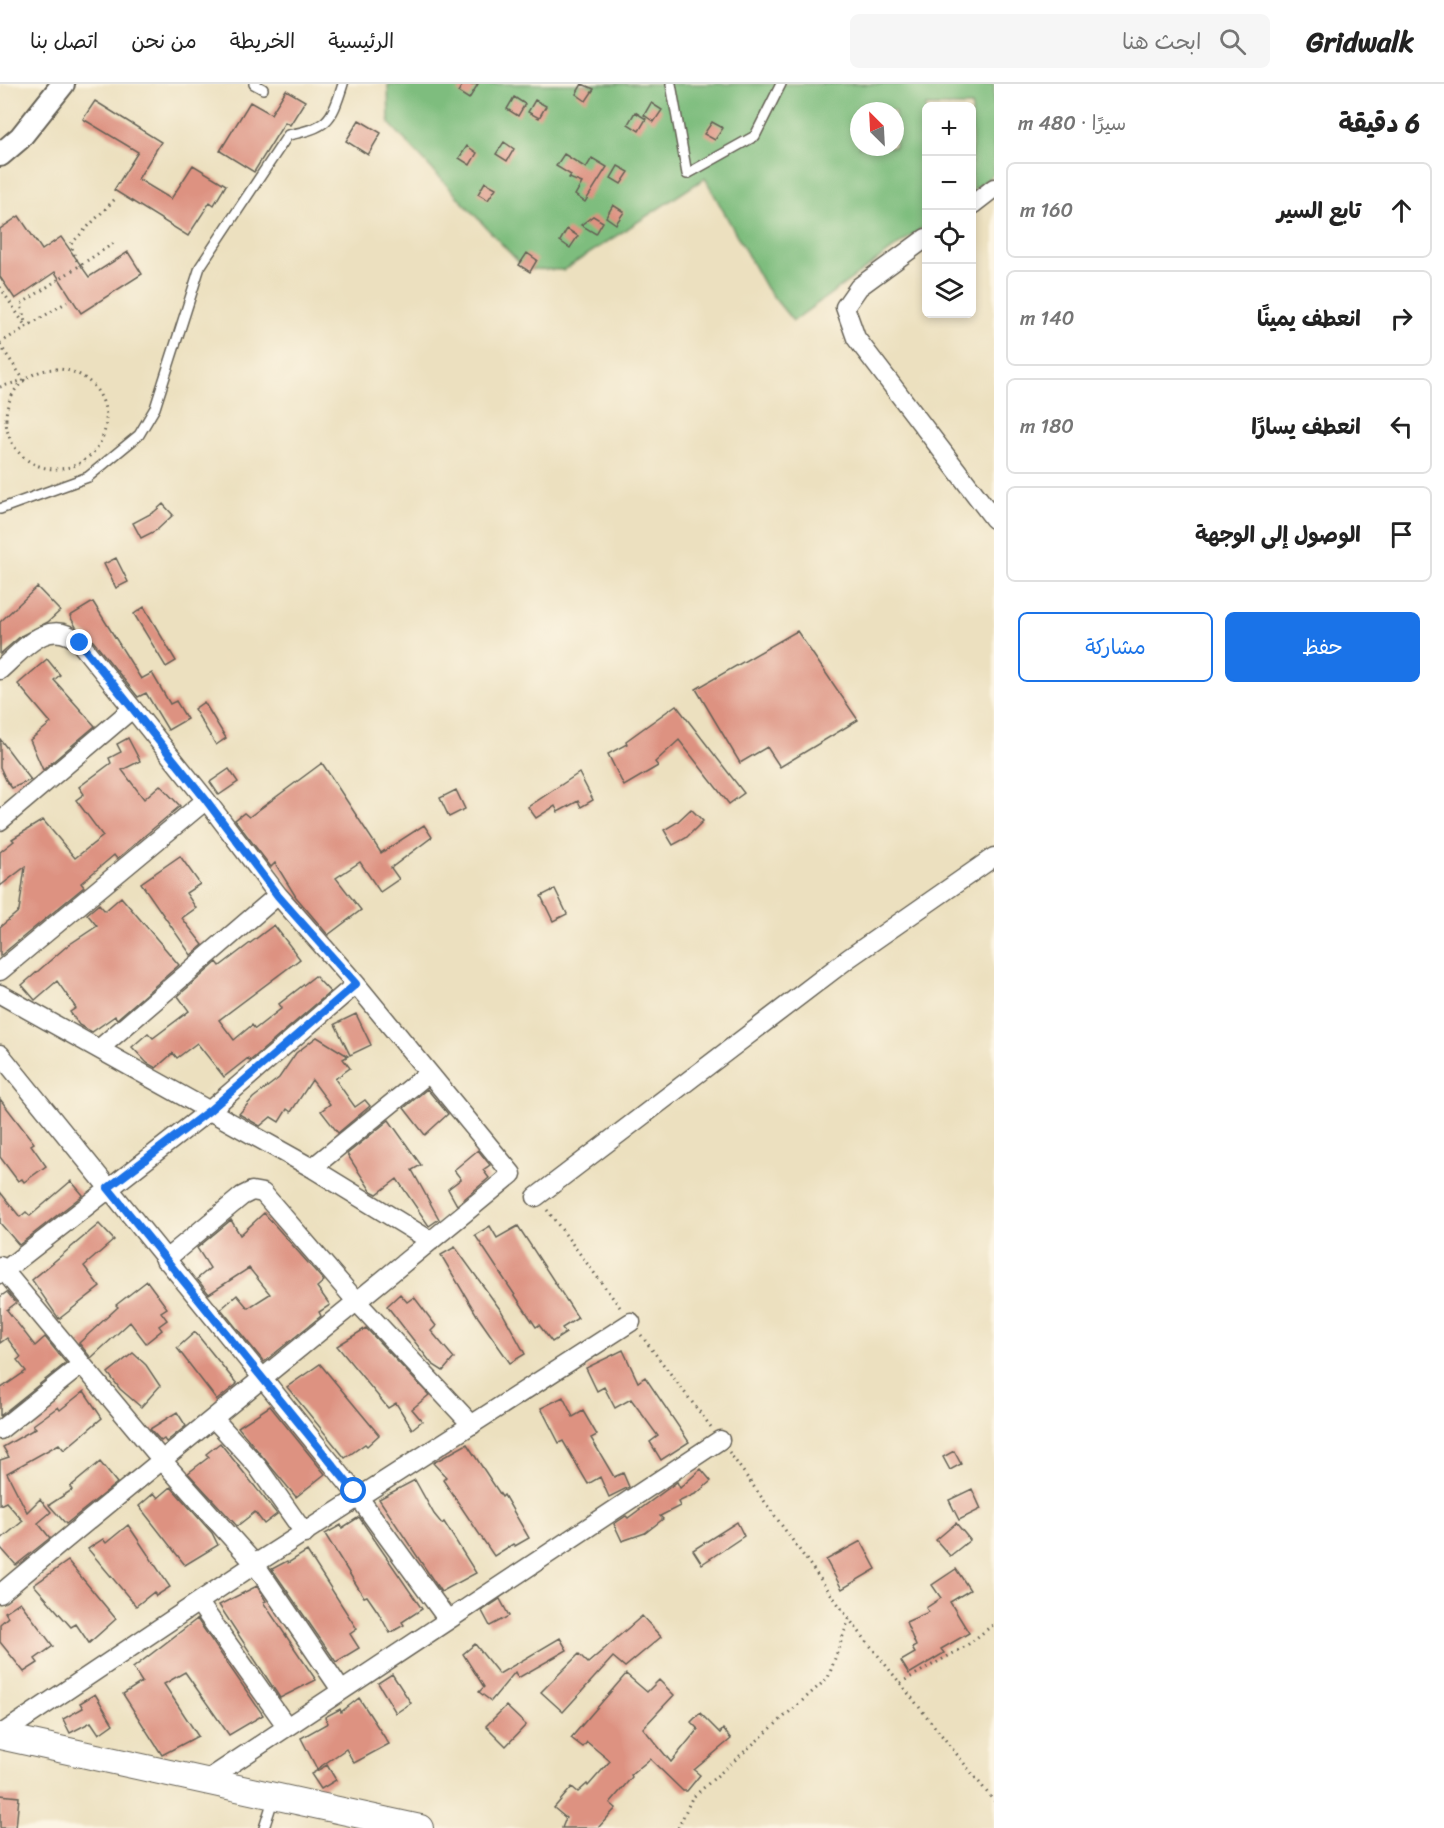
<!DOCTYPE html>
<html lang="ar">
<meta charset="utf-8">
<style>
:root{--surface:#fff;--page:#f6f6f6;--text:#222;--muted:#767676;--line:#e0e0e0;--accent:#1a73e8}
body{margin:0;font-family:Sriracha,"Playpen Sans Arabic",sans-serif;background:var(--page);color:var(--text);direction:rtl}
.controls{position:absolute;right:18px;top:18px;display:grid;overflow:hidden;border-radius:9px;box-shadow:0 3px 9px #0003}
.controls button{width:54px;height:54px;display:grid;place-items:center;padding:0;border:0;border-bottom:2px solid var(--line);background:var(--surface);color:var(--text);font:30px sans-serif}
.compass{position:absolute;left:850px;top:18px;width:54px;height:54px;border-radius:50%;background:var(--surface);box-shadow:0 3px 9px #0003;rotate:336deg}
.stop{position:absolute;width:18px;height:18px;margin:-14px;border:4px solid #1a73e8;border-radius:50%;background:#fff}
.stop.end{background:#1a73e8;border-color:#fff;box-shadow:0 2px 6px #0008}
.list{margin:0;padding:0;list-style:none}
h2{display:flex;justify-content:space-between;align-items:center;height:78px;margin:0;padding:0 24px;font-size:26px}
h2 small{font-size:20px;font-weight:400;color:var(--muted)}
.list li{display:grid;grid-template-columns:39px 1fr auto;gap:18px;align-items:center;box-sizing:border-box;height:96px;margin:0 12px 12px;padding:0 12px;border:2px solid var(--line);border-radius:9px}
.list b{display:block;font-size:22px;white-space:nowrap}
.list em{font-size:20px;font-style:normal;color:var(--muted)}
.actions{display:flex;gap:12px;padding:18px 24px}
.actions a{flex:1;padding:14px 0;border:2px solid var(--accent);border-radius:9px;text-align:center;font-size:21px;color:var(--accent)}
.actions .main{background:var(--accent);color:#fff}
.icon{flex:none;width:33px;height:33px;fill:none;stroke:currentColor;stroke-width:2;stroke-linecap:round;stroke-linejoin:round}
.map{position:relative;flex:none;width:994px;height:1744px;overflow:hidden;direction:ltr}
header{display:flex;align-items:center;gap:36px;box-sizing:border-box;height:84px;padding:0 30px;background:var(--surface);border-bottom:2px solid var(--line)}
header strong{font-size:28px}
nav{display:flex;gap:33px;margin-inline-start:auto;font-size:21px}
.search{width:420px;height:54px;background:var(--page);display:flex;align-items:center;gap:15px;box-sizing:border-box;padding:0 21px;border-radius:9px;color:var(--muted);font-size:22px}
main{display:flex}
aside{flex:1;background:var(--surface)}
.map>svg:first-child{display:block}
.forest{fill:#7ebd7e;stroke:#4d6c4d;stroke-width:1.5;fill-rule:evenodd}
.building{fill:#dd9281}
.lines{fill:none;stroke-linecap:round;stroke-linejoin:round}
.service-casing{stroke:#656155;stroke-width:12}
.minor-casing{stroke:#656155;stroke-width:21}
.tertiary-casing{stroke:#656155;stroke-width:26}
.secondary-casing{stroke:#656155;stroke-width:28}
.path{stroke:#656155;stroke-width:3;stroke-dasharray:1.5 4.5;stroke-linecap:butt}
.service{stroke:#fff;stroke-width:9}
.minor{stroke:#fff;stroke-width:18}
.tertiary{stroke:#fff;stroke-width:22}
.secondary{stroke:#fff;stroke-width:26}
.route{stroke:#1a73e8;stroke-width:8}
</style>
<header>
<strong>Gridwalk</strong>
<div class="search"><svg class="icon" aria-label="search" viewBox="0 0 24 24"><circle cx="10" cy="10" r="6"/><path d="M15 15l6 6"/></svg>ابحث هنا</div>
<nav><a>الرئيسية</a><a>الخريطة</a><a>من نحن</a><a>اتصل بنا</a></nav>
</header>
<main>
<aside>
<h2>6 دقيقة<small>سيرًا · 480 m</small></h2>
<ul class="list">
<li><svg class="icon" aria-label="ahead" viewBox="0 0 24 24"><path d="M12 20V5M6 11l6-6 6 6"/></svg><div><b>تابع السير</b></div><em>160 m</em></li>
<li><svg class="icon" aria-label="right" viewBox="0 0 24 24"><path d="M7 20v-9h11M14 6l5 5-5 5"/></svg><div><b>انعطف يمينًا</b></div><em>140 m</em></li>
<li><svg class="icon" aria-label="left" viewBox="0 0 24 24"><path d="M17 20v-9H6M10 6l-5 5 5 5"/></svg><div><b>انعطف يسارًا</b></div><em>180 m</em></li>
<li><svg class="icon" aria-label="arrive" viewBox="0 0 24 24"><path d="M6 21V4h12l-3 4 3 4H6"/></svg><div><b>الوصول إلى الوجهة</b></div></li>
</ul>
<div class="actions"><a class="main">حفظ</a><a>مشاركة</a></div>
</aside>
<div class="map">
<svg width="994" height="1744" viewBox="0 0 994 1744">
<rect width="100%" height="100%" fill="#fcf5e5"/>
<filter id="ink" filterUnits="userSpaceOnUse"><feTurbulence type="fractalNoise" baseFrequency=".0167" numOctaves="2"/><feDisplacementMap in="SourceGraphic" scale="12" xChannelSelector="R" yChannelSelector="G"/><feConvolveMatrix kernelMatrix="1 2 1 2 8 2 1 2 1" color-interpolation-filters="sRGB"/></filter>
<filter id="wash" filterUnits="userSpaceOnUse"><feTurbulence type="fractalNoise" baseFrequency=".008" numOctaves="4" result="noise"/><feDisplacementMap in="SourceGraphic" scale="24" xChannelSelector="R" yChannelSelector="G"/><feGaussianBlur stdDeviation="1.35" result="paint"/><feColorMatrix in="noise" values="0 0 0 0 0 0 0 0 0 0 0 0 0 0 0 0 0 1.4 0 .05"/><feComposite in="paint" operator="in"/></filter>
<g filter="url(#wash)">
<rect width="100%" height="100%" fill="#ece0bf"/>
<path class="forest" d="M388,0H994V90L972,107V22H926V141L793,237L766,204L705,94L564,186L525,185L389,39ZM859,27H895V63H859Z"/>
<g id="blocks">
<path class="building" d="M463,0H478L469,15L458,8Z
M582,0L594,5L586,17L576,10Z
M286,6L305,17L290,41L285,38L254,88L220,67L250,18L271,30Z
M514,13L525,20L518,32L507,25Z
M535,16L546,22L539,34L528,28Z
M95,17L161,58L138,95L171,115L193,81L226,101L214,121L210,118L188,152L114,106L138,68L83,35Z
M651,19L662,26L654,38L644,31Z
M635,28L646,35L639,47L628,40Z
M359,36L381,49L368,71L346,57Z
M712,38L723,44L715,56L704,50Z
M504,58L514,65L507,77L496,70Z
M467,62L477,69L470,81L459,74Z
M564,70L586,84L592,74L607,83L585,118L575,111L582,99L569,94L571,91L556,82Z
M618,82L629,88L621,100L611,94Z
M485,98L496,104L488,116L478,110Z
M613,121L624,128L616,140L606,133Z
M19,132L42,166L61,153L89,193L128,168L142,190L81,229L55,188L15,215L0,193V145Z
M593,132L603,138L596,150L581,141Z
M567,145L578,152L570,164L560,157Z
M527,169L537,176L530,188L519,181Z
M163,420L173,431L157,446L141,454L133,439L154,428Z
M116,474L128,498L116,504L104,480Z
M37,503L60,527L48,538L21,552L0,570V538Z
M93,518L141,595L152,589L170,620L176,617L187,635L168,646L146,609L138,613L89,552L76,543L70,532Z
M144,523L176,577L166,583L134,530Z
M797,547L858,636L780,683L767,663L740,679L696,605Z
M47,575L60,591L54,596L95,642L43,686L30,656L51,639L18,600Z
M204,618L226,654L216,661L194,625Z
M676,621L744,709L729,720L679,656L655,678L658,682L624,702L608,670L627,660L626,657Z
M128,654L140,677L122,686L144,715L160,701L180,722L117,775L114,771L81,799L84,803L0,872V843L19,827L25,783L0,802V768L14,757L12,755L43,736L75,774L103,752L76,716L84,710L79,703L111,679L109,674L121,668L117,660Z
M0,655L31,696L12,704L6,696L0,683Z
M322,679L381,769L424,741L432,753L391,784L399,795L380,808L360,778L336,794L361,826L328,851L296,813L275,779L271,783L235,736L244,729L249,733Z
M229,685L238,698L219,711L210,698Z
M579,689L593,716L581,723L578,717L558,728L555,722L536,734L528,723Z
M456,706L465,725L449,733L440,714Z
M691,725L703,737L686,754L673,761L664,746L676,739Z
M180,772L200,800L186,809L196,824L182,834L203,861L191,871L141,799Z
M555,805L567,830L553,837L541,812Z
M121,813L179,881L117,935L115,932L92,948L79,941L70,928L76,924L57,897L35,916L22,901L67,862L97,842L87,830L99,820L105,827Z
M274,841L300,875L219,936L234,956L252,941L255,945L282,924L279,920L315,892L330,908L250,977L248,974L224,993L197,959L177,974L173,969L156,984L147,979L132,963L148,949L153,954L189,927L178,912L217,878L220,882Z
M356,930L371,961L350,971L335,940Z
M317,953L348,972L343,975L350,984L335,995L355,1023L365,1016L370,1022L338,1049L321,1027L330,1020L312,996L291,1028L287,1025L279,1038L271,1033L260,1042L239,1030L253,1014L279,994L296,969Z
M427,1005L448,1030L425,1051L404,1024Z
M0,1015L34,1059L31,1061L46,1082L24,1098L22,1095L18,1097L0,1073Z
M389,1036L421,1081L412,1086L439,1135L429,1142L397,1095L377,1110L371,1107L347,1070Z
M478,1066L490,1081L483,1086L489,1094L457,1121L448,1105L461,1095L454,1086Z
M71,1097L83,1111L19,1161L0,1139V1108L20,1133L26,1128L30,1132Z
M264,1129L324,1197L317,1203L330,1221L319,1228L321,1232L264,1278L221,1225L237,1211L248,1224L270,1210L249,1184L209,1210L197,1195L210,1184L197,1164L231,1136L240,1151Z
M99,1140L114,1156L84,1182L100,1203L59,1235L32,1196Z
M490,1142L497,1154L518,1142L578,1234L562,1244L566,1249L552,1258L539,1241L536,1243L475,1151Z
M455,1163L502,1228L525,1270L510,1279L478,1233L441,1171Z
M147,1197L167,1224L161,1228L167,1236L159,1242L162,1246L146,1259L130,1238L91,1274L79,1259L118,1223L116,1221Z
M7,1208L16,1219L7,1226L35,1262L45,1253L66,1279L0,1332V1305L26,1287L17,1276L21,1273L7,1254L0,1259V1213Z
M400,1210L407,1218L414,1213L436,1242L431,1247L454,1274L443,1287L432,1280L387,1222Z
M366,1244L429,1311L412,1325L422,1337L412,1345L396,1319L388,1324L337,1262Z
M195,1248L237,1300L217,1316L177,1264Z
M623,1266L638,1298L645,1293L689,1358L661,1376L650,1358L658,1352L631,1315L615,1324L604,1303L597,1307L586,1284Z
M133,1269L146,1281L160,1302L141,1323L120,1305L108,1289Z
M320,1280L379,1351L367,1362L365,1360L345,1374L287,1303Z
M84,1307L102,1334L64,1366L59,1360L7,1389L27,1428L40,1415L51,1428L38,1439L50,1454L16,1481L0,1463V1456L23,1437L6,1418L0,1421V1376L9,1373L3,1363L36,1344L33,1341L58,1323L60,1326Z
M563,1313L573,1333L583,1327L597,1351L591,1354L614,1393L623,1389L629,1403L609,1413L600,1393L588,1400L563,1357L559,1359L541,1324Z
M270,1322L325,1390L296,1413L238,1343Z
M177,1328L186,1342L166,1358L164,1355L161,1357L150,1345Z
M220,1359L277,1430L264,1440L255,1428L237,1442L188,1389L209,1373L206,1370Z
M467,1360L502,1413L504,1411L529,1454L515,1462L513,1460L494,1472L443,1396L446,1393L433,1379Z
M954,1367L961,1380L950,1386L943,1373Z
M100,1378L117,1399L66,1440L49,1421L72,1406L70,1403Z
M701,1385L711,1397L697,1409L678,1418L680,1422L660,1432L663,1435L645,1449L622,1457L614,1440L626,1432L628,1434L677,1398L680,1404Z
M415,1396L434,1430L442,1440L444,1438L476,1489L441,1508L379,1415Z
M171,1403L212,1449L218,1461L185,1481L139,1422L154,1409L158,1414Z
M972,1405L981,1425L959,1436L949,1416Z
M359,1433L422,1525L402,1538L404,1541L390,1549L378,1528L367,1512L364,1513L325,1450L341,1441L342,1444Z
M737,1438L744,1452L702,1480L693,1466Z
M956,1439L970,1456L950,1472L936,1456Z
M128,1441L170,1503L156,1512L154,1508L136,1522L88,1465L103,1455L106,1459Z
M861,1457L876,1485L842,1505L826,1476Z
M307,1467L357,1545L350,1550L359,1564L336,1578L272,1485L287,1477L288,1479Z
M68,1477L116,1535L89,1559L76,1540L71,1543L34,1501Z
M956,1485L970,1506L950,1518L969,1549L941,1565L944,1569L909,1590L901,1577L915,1569L912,1564L916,1562L906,1538L929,1528L926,1524L941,1514L932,1501Z
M257,1502L266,1517L263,1518L316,1596L280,1614L219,1521Z
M500,1515L509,1532L490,1542L482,1527Z
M20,1518L53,1562L35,1575L38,1579L24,1588L0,1558V1540L8,1533L5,1528Z
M642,1532L661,1553L625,1583L613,1573L563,1628L541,1608L579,1570L588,1579Z
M197,1535L263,1631L229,1651L185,1588L164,1600L198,1652L162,1671L123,1610L142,1598L133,1584Z
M560,1554L567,1566L518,1594L515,1588L491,1617L479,1608L484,1603L463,1570L475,1560L499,1590Z
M392,1590L411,1619L396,1629L378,1599Z
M626,1590L647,1608L659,1596L674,1611L643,1644L671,1678L698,1645L691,1638L700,1629L720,1649L723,1645L731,1655L694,1686L700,1691L687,1707H683L650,1675L631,1691L632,1693L610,1719L616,1724L598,1744H562L566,1734L554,1724L572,1703L578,1708L587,1700L588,1702L610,1677L587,1658L583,1663L571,1654Z
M95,1610L113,1640L99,1650L91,1638L70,1649L63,1635L83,1624L80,1619Z
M359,1614L389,1660L354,1679L346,1665L317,1685L301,1654L328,1639L325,1633L340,1625L341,1628Z
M506,1622L526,1641L506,1662L486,1642Z
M327,1681L336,1696L321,1705L311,1690Z
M0,1711L19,1713L16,1744H0Z"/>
</g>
</g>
<g filter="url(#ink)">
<use href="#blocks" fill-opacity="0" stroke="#656155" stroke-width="1.5"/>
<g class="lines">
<defs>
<path id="service" d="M254,0L263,5
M671,0L687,90L755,52L781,0
M0,425L88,393L139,351L155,324L200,183L288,51C327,43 331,39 343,0
M264,1744L274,1713"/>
<path id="minor" d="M972,121L994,104
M926,154L859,203L845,223L856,254L994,435
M0,586C24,565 49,531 80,559L206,716L278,811L356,900L512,1090C342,1231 169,1368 0,1510
M0,737L132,625
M0,887L206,716
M0,910L312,1084L431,1157
M100,964L278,811
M0,970L354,1407L448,1536
M312,1084L429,989
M536,1113L849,874L994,773
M165,1176L242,1112L252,1107L263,1109L357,1218L472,1341
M0,1182L161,1375L255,1480L341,1606
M0,1190L210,1026L356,900
M214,1335L257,1382L305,1450
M0,1346L81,1281
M199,1519L287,1643
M0,1651L255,1480L631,1238
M207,1696L720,1356"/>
<path id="tertiary" d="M0,71L20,54L63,0"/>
<path id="secondary" d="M0,1652L420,1744"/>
</defs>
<use href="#service" class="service-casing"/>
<use href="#minor" class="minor-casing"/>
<use href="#tertiary" class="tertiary-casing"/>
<use href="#secondary" class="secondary-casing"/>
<path class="path" d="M81,181L75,174L71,160L116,114
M0,203L26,243L21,220L114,159
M0,259L67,218
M0,261L24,296L0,303
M6 335a50 50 0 1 1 100 0a50 50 0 1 1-100 0Z
M547,1126L622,1226
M641,1251L711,1343
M729,1368L849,1535L994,1717
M900,1599L966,1562L994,1540
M678,1744L692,1714L828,1594L849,1535"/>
<use href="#service" class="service"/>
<use href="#minor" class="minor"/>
<use href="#tertiary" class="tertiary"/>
<use href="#secondary" class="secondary"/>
</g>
</g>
<g class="lines" filter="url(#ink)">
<path class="route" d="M80,559L206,716L278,812L356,900L210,1026L108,1104L354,1407"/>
</g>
</svg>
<div class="controls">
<button>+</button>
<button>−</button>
<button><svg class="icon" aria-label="locate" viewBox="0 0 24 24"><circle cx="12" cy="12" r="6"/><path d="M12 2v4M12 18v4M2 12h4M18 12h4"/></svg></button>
<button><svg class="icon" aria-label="layers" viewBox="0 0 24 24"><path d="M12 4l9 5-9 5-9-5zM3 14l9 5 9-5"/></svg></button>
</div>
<svg class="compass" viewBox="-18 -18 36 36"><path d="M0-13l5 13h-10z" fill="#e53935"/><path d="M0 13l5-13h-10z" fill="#767676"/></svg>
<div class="stop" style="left:354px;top:1407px"></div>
<div class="stop end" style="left:80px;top:559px"></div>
</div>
</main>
